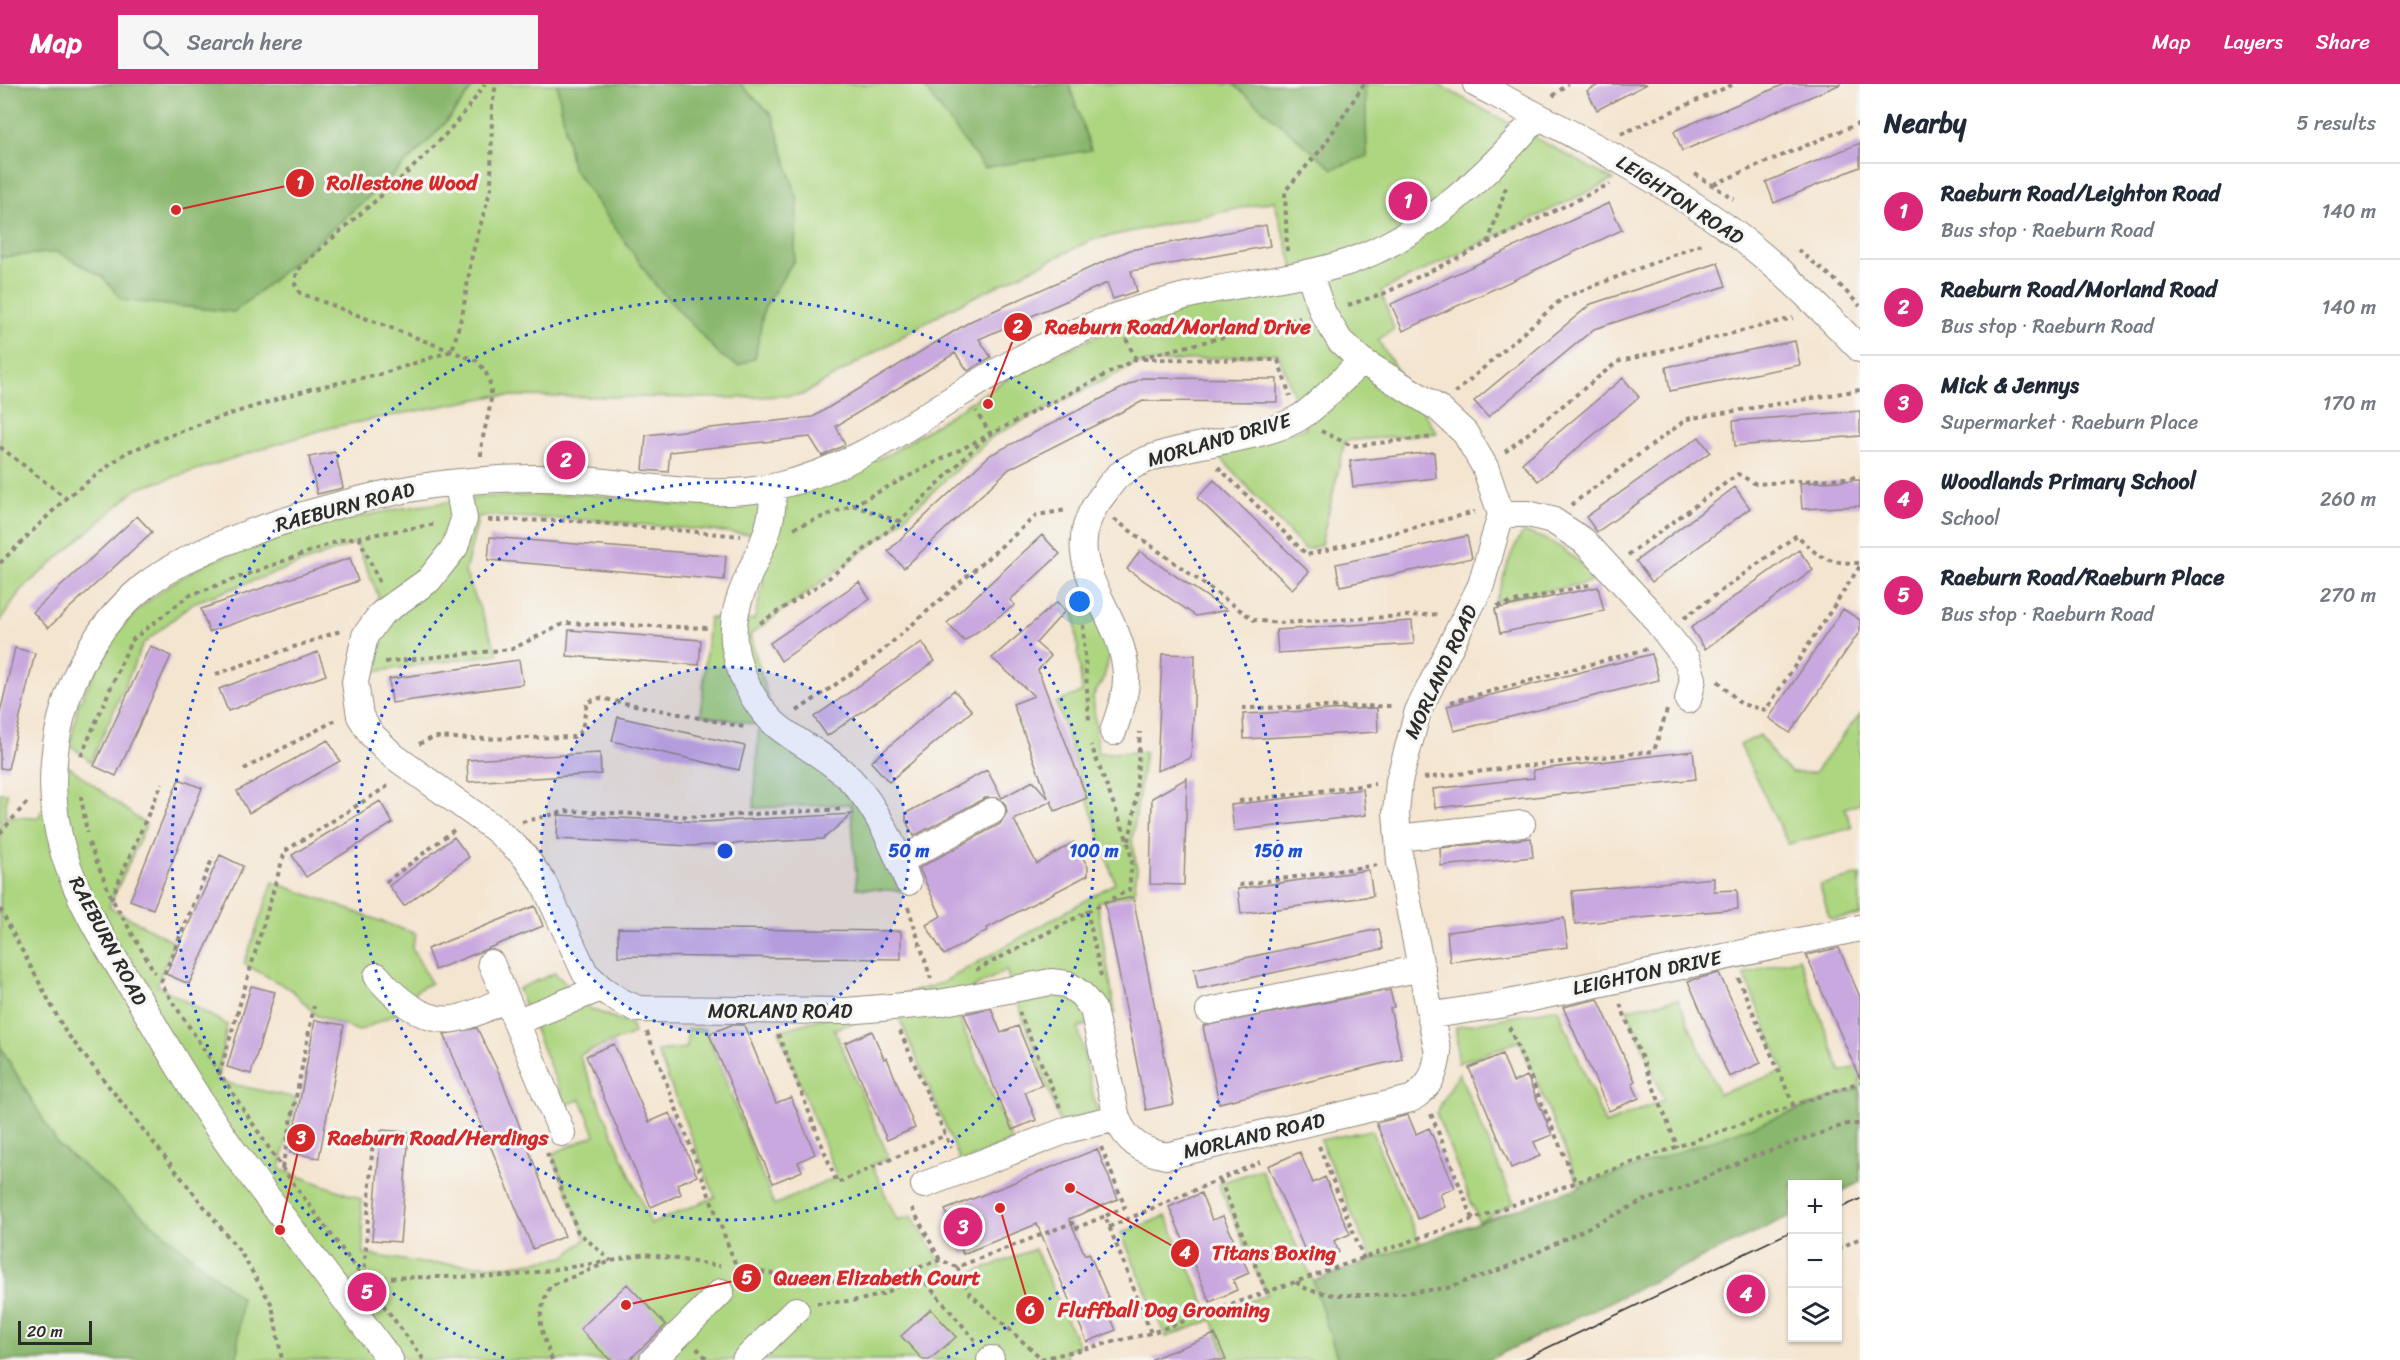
<!DOCTYPE html>
<meta charset="utf-8">
<style>
:root{--surface:#fff;--page:#f6f6f7;--text:#1f2937;--muted:#747a83;--line:#e0e1e3;--accent:#db2777}
body{margin:0;font-family:Sriracha,sans-serif;background:var(--page);color:var(--text)}
.controls{position:absolute;right:18px;bottom:18px;display:grid;overflow:hidden;border-radius:0px;box-shadow:0 2px 4px #0004}
.controls button{width:54px;height:54px;display:grid;place-items:center;padding:0;border:0;border-bottom:2px solid var(--line);background:var(--surface);color:var(--text);font:30px sans-serif}
.scale{position:absolute;left:18px;bottom:15px;width:74px;box-sizing:border-box;padding-left:6px;border:3px solid #2b2b2b;border-top:0;font-size:16px;line-height:21px;white-space:nowrap;color:#2b2b2b;-webkit-text-stroke:4px #f6f6f2;paint-order:stroke}
.you{position:absolute;left:1080px;top:518px;width:21px;height:21px;margin:-15px;border:4px solid #fff;border-radius:50%;background:#1a73e8;box-shadow:0 0 0 9px #1a73e833}
.badge{display:grid;place-items:center;width:39px;height:39px;border-radius:50%;background:var(--accent);color:#fff;font-size:20px;font-weight:700}
.pin{position:absolute;translate:-50% -50%;border:3px solid #fff;box-shadow:0 2px 6px #0006}
.list{margin:0;padding:0;list-style:none}
h2{display:flex;justify-content:space-between;align-items:center;height:78px;margin:0;padding:0 24px;font-size:26px}
h2 small{font-size:20px;font-weight:400;color:var(--muted)}
.list li{display:grid;grid-template-columns:39px 1fr auto;gap:18px;align-items:center;box-sizing:border-box;height:96px;padding:0 24px;border-top:2px solid var(--line)}
.list b{display:block;font-size:22px;white-space:nowrap}
.list p{margin:0;font-size:20px;white-space:nowrap;color:var(--muted)}
.list em{font-size:20px;font-style:normal;color:var(--muted)}
.icon{flex:none;width:33px;height:33px;fill:none;stroke:currentColor;stroke-width:2;stroke-linecap:round;stroke-linejoin:round}
.map{position:relative;flex:none;width:1860px;height:1276px;overflow:hidden}
header{display:flex;align-items:center;gap:36px;box-sizing:border-box;height:84px;padding:0 30px;background:var(--accent);color:#fff}
header strong{font-size:28px}
nav{display:flex;gap:33px;margin-inline-start:auto;font-size:21px}
.search{width:420px;height:54px;background:var(--page);display:flex;align-items:center;gap:15px;box-sizing:border-box;padding:0 21px;border-radius:0px;color:var(--muted);font-size:22px}
main{display:flex}
aside{flex:1;background:var(--surface)}
.map>svg:first-child{display:block}
.green{fill:#add680;stroke:#6c8056;stroke-width:1.5}
.forest{fill:#8ab76e;stroke:#5a714c;stroke-width:1.5}
.building{fill:#c9a8df}
.lines{fill:none;stroke-linecap:round;stroke-linejoin:round}
.minor-casing{stroke:#90887e;stroke-width:28}
.path{stroke:#90887e;stroke-width:4;stroke-dasharray:4.5 4.5;stroke-linecap:butt}
.minor{stroke:#fff;stroke-width:26}
.tram{stroke:#2b2b2b;stroke-width:1.5}
.ring{fill:none;stroke:#1d4ed8;stroke-width:3;stroke-dasharray:3 6}
.labels{text-anchor:middle;dominant-baseline:central;stroke-width:6;stroke-linejoin:round;paint-order:stroke}
.street-label{font-size:20px;fill:#2b2b2b;stroke:#f6f6f2}
.centre{fill:#1d4ed8;stroke:#f6f6f2;stroke-width:3}
.ring-label{font-size:18px;text-anchor:middle;font-weight:bold;fill:#1d4ed8;stroke:#f6f6f2;stroke-width:6;stroke-linejoin:round;paint-order:stroke}
.leader{fill:none;stroke:#d62828;stroke-width:2}
.callout-dot{fill:#d62828;stroke:#f6f6f2;stroke-width:2}
.mark-label{font-size:18px;text-anchor:middle;font-weight:bold;fill:#fff}
.callout-label{font-size:21px;text-anchor:middle;font-weight:bold;fill:#d62828;stroke:#f6f6f2;stroke-width:6;stroke-linejoin:round;paint-order:stroke}
</style>
<header>
<strong>Map</strong>
<div class="search"><svg class="icon" aria-label="search" viewBox="0 0 24 24"><circle cx="10" cy="10" r="6"/><path d="M15 15l6 6"/></svg>Search here</div>
<nav><a>Map</a><a>Layers</a><a>Share</a></nav>
</header>
<main>
<div class="map">
<svg width="1860" height="1276" viewBox="0 0 1860 1276">
<rect width="100%" height="100%" fill="#f6f6f2"/>
<filter id="ink" filterUnits="userSpaceOnUse"><feTurbulence type="fractalNoise" baseFrequency=".0167" numOctaves="2"/><feDisplacementMap in="SourceGraphic" scale="12" xChannelSelector="R" yChannelSelector="G"/><feConvolveMatrix kernelMatrix="1 2 1 2 8 2 1 2 1" color-interpolation-filters="sRGB"/></filter>
<filter id="wash" filterUnits="userSpaceOnUse"><feTurbulence type="fractalNoise" baseFrequency=".008" numOctaves="4" result="noise"/><feDisplacementMap in="SourceGraphic" scale="24" xChannelSelector="R" yChannelSelector="G"/><feGaussianBlur stdDeviation="1.35" result="paint"/><feColorMatrix in="noise" values="0 0 0 0 0 0 0 0 0 0 0 0 0 0 0 0 0 1.4 0 .05"/><feComposite in="paint" operator="in"/></filter>
<g filter="url(#wash)">
<rect width="100%" height="100%" fill="#f4e5d0"/>
<path class="green" d="M475,0H557L572,83L657,203L755,274L764,224L794,176L798,117L772,31L740,0H1233L1333,84L1367,71L1365,0H1437L1613,96L1381,207L1394,245L1378,256L1437,349L1345,357L1321,461L1305,466L1217,370L1306,344L1278,269L1136,280L993,352L889,448L750,551L775,639L876,719L903,807L857,804L851,720L754,724L759,641L701,631L709,534L754,536L763,501L757,451L592,436L479,432L465,488L498,570L371,588L378,511L356,459L193,519L143,560L91,678L70,661L78,621L113,552L141,523L172,499L206,479L298,446L397,425L485,413L585,410L686,422L799,411L893,368L1019,287L1126,239L1296,192L1274,117L1092,156L949,225L802,311L731,314L494,312L328,344L137,405L20,507L0,538V173L58,168L103,193L122,216L234,228C274,196 313,162 352,127C396,89 442,49 475,0Z
M1524,449C1554,453 1578,477 1600,496L1495,518C1503,499 1511,460 1524,449Z
M1073,516H1094L1111,566L1103,597L1093,612L1098,669L1145,668L1132,757L1137,785L1134,810L1097,818L1115,929L1078,944L1097,1028L1060,1039L1006,886L951,916L1012,1057L961,1079L896,926L834,945L889,1074L872,1081L897,1136L912,1132L952,1197L1035,1165L1079,1262L1065,1267L1068,1276H406L393,1261L397,1276H237L241,1214L58,1061L0,962V709H7L5,733L38,734L67,681L146,741L109,823L174,858L157,901L227,941L217,997L296,1014L280,1085L361,1115L364,1170L422,1179L507,1182L564,1173L586,1155L552,1070L595,1051L581,1015L566,1021L518,905L555,889L591,925L632,941L634,950L579,971L651,1140L715,1113L657,967L687,964V945H705L774,1121L837,1093L779,947L942,899L1115,799L1056,619L1082,608Z
M1860,630V720L1845,724L1852,744L1788,760L1740,661L1760,651L1778,677L1792,689H1814Z
M1860,791V831L1832,835L1829,833L1820,801Z
M273,798L416,850L412,864L431,899L417,906L400,928L359,947L316,931L292,906L244,880Z
M1799,874L1841,988L1860,981V1004L1580,1103L1520,957L1458,979L1456,943L1558,924L1605,1040L1664,1016L1627,925L1678,915L1719,1010L1784,987L1744,890Z
M1459,989L1514,1119L1479,1138L1436,1029Z
M1371,1046L1420,1159L1372,1176L1320,1056Z
M1261,1085L1313,1197L1338,1276H1228L1212,1236L1166,1253L1121,1149L1166,1132L1210,1230L1267,1211L1218,1100Z"/>
<path class="forest" d="M0,0H475C442,49 396,89 352,127C313,162 274,196 234,228L122,216L103,193L58,168L0,173Z
M557,0H740L772,31L798,117L794,176L764,224L755,274L738,282L721,272L657,203L572,83Z
M924,0H1069L1091,66L984,84L926,6Z
M1233,0H1365L1367,72L1333,85Z
M0,962L58,1061L241,1214L237,1276H0Z
M1860,1004V1098L1838,1109V1100H1792V1131L1488,1276H1338L1313,1197Z"/>
<g id="blocks">
<path class="building" d="M1600,0H1647L1597,26L1587,7Z
M1785,0H1841L1682,67L1674,47Z
M1860,59V83L1774,119L1766,98Z
M1609,119L1622,146L1403,247L1391,220Z
M1266,141L1270,162L1131,187L1137,207L1113,215L1107,199L979,255L991,273L968,287L955,269L836,342L845,361L822,372L810,353L670,368L668,388L643,386L646,351L813,333L971,237L1130,166Z
M1718,179L1726,202L1594,245L1488,333L1474,317L1591,220Z
M1795,257L1800,281L1670,307L1666,283Z
M1142,294L1277,295V318L1143,317L1009,385L904,484L888,467L990,371Z
M1623,294L1639,313L1538,397L1522,379Z
M1860,327V352L1735,362L1733,337Z
M1699,353L1710,368L1597,448L1586,433Z
M335,368L343,404L317,410L309,373Z
M1434,368L1436,394L1353,403L1350,377Z
M1214,396L1309,488L1292,505L1197,414Z
M1860,396V422L1802,425L1800,399Z
M1735,403L1750,424L1652,498L1636,477Z
M137,432L152,448L48,544L33,528Z
M1042,451L1060,470L1010,516L1015,521L964,557L947,539Z
M1467,452L1472,474L1340,502L1336,480Z
M490,453L726,472L724,496L488,476Z
M1799,466L1813,486L1705,565L1691,544Z
M1140,467L1162,483L1227,526L1196,532L1127,485Z
M350,474L358,497L209,548L201,525Z
M859,498L870,515L781,577L770,559Z
M1598,503L1604,527L1500,549L1495,525Z
M1057,518L1065,527L1036,559L1051,572L1038,586L1087,714L1055,727L1051,717L1014,736L1037,780L1074,758L1088,783V791L987,844L988,846L944,871L926,841L941,832L919,784L1000,740L1007,728L1005,720L999,714H985L914,752L906,737V729L987,686L1002,714L1033,697L1048,714L1013,620L1034,612L992,574Z
M1843,525L1860,536V547L1790,649L1769,634Z
M1412,537L1414,560L1278,569L1276,546Z
M569,546L701,556L699,581L567,572Z
M922,558L935,577L827,652L814,633Z
M150,562L171,572L116,692L94,682Z
M15,564L35,569L8,685L0,684V629Z
M318,568L326,591L228,627L219,605Z
M1162,570L1195,571L1194,619L1191,674L1157,687Z
M1652,570L1659,596L1454,647L1447,622Z
M519,576L523,600L392,619L389,595Z
M954,606L972,627L889,698L871,678Z
M1377,624L1378,648L1244,655L1243,630Z
M618,633L745,662L739,686L612,657Z
M328,656L340,677L249,729L237,707Z
M1693,667L1696,695L1435,724L1433,705L1534,694L1533,686Z
M600,669L601,690L468,698L467,676Z
M1187,694L1184,801L1150,800L1152,714Z
M179,695L202,704L153,825L130,816Z
M1363,705L1366,731L1234,747L1231,721Z
M380,717L393,739L306,793L292,771Z
M852,730L823,755L692,762L557,755L558,731L702,738Z
M454,753L469,773L404,822L389,802Z
M1531,754L1533,773L1441,782L1440,764Z
M220,771L243,782L189,900L166,890Z
M1369,786L1373,812L1241,830L1238,805Z
M1714,794V807L1737,806L1738,825L1575,840L1572,807Z
M1133,813L1174,1020L1146,1026L1105,819Z
M535,822L543,842L435,886L427,865Z
M1564,834L1568,863L1450,878L1447,848Z
M618,844L901,847V875L618,872Z
M1379,845L1383,865L1198,905L1194,885Z
M1839,864L1860,913V995L1806,871Z
M1719,889L1761,979L1729,993L1688,897Z
M251,902L275,908L251,990L227,983Z
M1390,906L1394,923L1390,924L1402,975L1219,1019L1203,942Z
M1598,915L1635,997L1632,999L1639,1014L1609,1027L1563,923Z
M991,924L1001,949L1018,942L1042,1001L1025,1008L1036,1036L1012,1046L964,930Z
M315,936L344,941L319,1074L290,1069Z
M731,941H744L776,1019L791,1013L815,1070L798,1078L802,1087L773,1099L709,950Z
M477,944L500,991L543,1103L565,1152L533,1165L444,950Z
M872,947L884,975L887,974L915,1044L887,1056L845,959Z
M614,960L649,1038L670,1029L697,1092L677,1100L681,1110L651,1123L586,972Z
M1502,970L1513,998L1527,992L1552,1051L1534,1058L1540,1072L1511,1084L1469,984Z
M1408,1031L1416,1050L1429,1044L1455,1104L1440,1110L1445,1123L1418,1135L1376,1039Z
M381,1046L409,1048L400,1158L372,1156Z
M1097,1065L1118,1115L1069,1135L1085,1171L1089,1169L1114,1227L1109,1230L1116,1246L1087,1258L1037,1140L963,1170L945,1126Z
M1300,1068L1313,1099L1325,1093L1350,1150L1334,1157L1339,1168L1311,1180L1268,1082Z
M1201,1109L1212,1136L1223,1132L1249,1189L1233,1196L1237,1206L1210,1218L1169,1123Z
M627,1200L666,1241L629,1276H610L580,1245Z
M931,1225L956,1253L929,1276H923L901,1252Z
M1215,1250L1226,1276H1152V1275Z"/>
</g>
</g>
<g filter="url(#ink)">
<use href="#blocks" fill-opacity="0" stroke="#90887e" stroke-width="1.5"/>
<g class="lines">
<defs>
<path id="minor" d="M1476,0C1563,45 1653,90 1733,148C1779,182 1820,224 1860,265
M458,400L464,435L455,463L429,496L381,530L365,552L355,598L360,632L371,650L392,671L495,745L523,770L543,798L585,889L601,904L620,917L638,925L846,927L939,919L1051,898L1067,900L1081,910L1093,925L1117,1034C1126,1057 1141,1067 1166,1072L1411,1015C1430,1003 1435,991 1438,969L1400,778L1396,729L1399,697L1418,627L1481,501L1501,430L1485,383L1465,349L1438,324L1362,277L1340,257L1323,229L1309,189
M772,404C779,460 729,500 734,557C737,587 753,620 776,641C800,661 826,671 850,695C877,723 894,763 908,798
M1501,430H1528L1552,436L1584,457L1649,527L1687,576L1693,595L1688,616
M1113,648C1119,629 1127,610 1126,590C1122,521 1048,477 1105,408C1109,402 1114,395 1119,391C1161,357 1248,362 1297,335C1317,324 1344,293 1362,277
M1398,754L1522,740
M900,777L992,727
M491,879L513,930
M377,892C394,913 423,939 453,935C471,933 490,922 506,915
M1209,927L1422,884
M1433,931L1499,921L1860,844
M562,1049L516,938L601,904
M924,1101L1070,1045L1117,1034
M390,1276C340,1207 287,1141 237,1072C199,1019 167,963 134,907C107,863 78,817 63,767C50,723 50,680 61,635C74,584 101,537 143,503C203,455 338,418 414,404C458,396 528,392 572,395C639,399 710,418 777,402C849,385 899,349 960,310C1010,278 1066,249 1123,230C1154,220 1185,211 1217,205C1261,197 1305,192 1348,178C1424,152 1487,91 1538,32
M653,1276L721,1208
M745,1276L796,1226
M990,1276L991,1275"/>
</defs>
<use href="#minor" class="minor-casing"/>
<path class="path" d="M1553,12L1568,0
M1621,50L1734,0
M1695,90L1734,115
M1714,100L1860,39
M1488,159L1506,103
M1798,166L1832,193L1860,222
M1287,167L1285,107L1323,63L1364,0
M1348,221L1385,209L1610,100
M1126,255L1136,275
M1143,275L1278,276L1290,312
M1455,309L1563,214L1704,159
M1321,347L1352,362L1433,353
M0,363L66,414
M1505,368L1617,278L1793,234
M481,372C481,337 506,307 477,277L300,209L295,200L297,187C360,125 436,75 485,0
M1218,383L1307,471L1475,428
M853,421L898,437
M1571,421L1687,335L1860,306
M1114,435L1254,536L1278,539L1440,530
M488,436L576,437L741,452
M794,444L853,421L1136,275L1300,234
M359,453L381,502
M1628,471L1738,390L1756,400L1860,393
M0,479L66,414L127,368L211,336L310,305L381,290L452,267L463,227L472,171L491,104L492,22L496,0
M1497,522L1593,500
M1684,534L1797,451C1820,475 1826,479 1860,479
M760,539L825,497L899,438L990,349L976,327
M1083,541L1089,636
M385,578L512,565L565,539L709,544
M216,590L343,546
M1718,597L1741,620L1766,626L1860,482
M1451,618L1647,565
M1242,624L1394,622
M797,627L874,574L1037,431L1067,426
M419,660L434,653L472,655L574,653L582,646L587,618L600,614L744,643
M81,672L131,557L188,512L341,456L436,440
M244,685L336,636
M1424,694L1654,667L1667,626
M81,712L87,749
M1239,717L1375,700
M522,738L567,727L701,733L843,725
M0,749L29,716
M1129,757L1135,724L1140,648
M89,759L112,815L155,889
M386,798L454,746
M1239,801L1378,781
M111,815L162,699
M908,823L931,895
M0,825L65,947L241,1169L272,1221L282,1276
M1087,826L1102,896
M976,886L1129,806L1132,777L1128,758L1091,661
M1738,894L1793,1020
M161,898L213,773
M163,903L282,1084L424,1276
M1620,920L1678,1064
M1019,928L1060,1023
M1509,943L1576,1099
M900,947L951,1064
M647,948L738,1187
M778,950L837,1099L946,1051
M219,991L285,767L391,700
M1431,1030L1473,1135
M1319,1062L1364,1175
M1101,1063L1125,1123L1105,1132
M547,1069L578,1148L611,1177
M282,1084L314,922
M1220,1096L1266,1207
M912,1124L940,1176
M1109,1143L1260,1078
M1838,1165L1860,1154
M957,1183L970,1210L1042,1275
M734,1185L866,1201L940,1176L957,1183L1072,1139L1074,1145L1105,1132L1151,1249
M914,1185L975,1256
M364,1193L373,1053
M364,1194L510,1192L604,1178
M1296,1198L1308,1206L1334,1211H1385L1447,1204L1507,1183L1643,1117L1680,1105L1749,1074L1847,1040H1860
M817,1219C847,1217 895,1218 910,1187
M697,1264L708,1276
M1041,1275L1151,1249L1860,998
M552,1276C540,1243 535,1235 550,1202L611,1177L645,1170L720,1182"/>
<use href="#minor" class="minor"/>
<path class="tram" d="M1838,1125L1860,1115
M1522,1276L1792,1147"/>
</g>
</g>
<circle cx="725" cy="767" r="184" fill="#1d4ed8" fill-opacity=".12"/>
<g class="ring">
<circle cx="725" cy="767" r="184"/>
<circle cx="725" cy="767" r="369"/>
<path d="M504 1274A553 553 0 1 1 946 1274"/>
</g>
<g class="labels">
<g class="street-label">
<text transform="translate(1680 116) rotate(33)">LEIGHTON ROAD</text>
<text transform="translate(1219 356) rotate(-16)">MORLAND DRIVE</text>
<text transform="translate(345 423) rotate(-15)">RAEBURN ROAD</text>
<text transform="translate(1441 588) rotate(-65)">MORLAND ROAD</text>
<text transform="translate(108 857) rotate(62)">RAEBURN ROAD</text>
<text transform="translate(1647 889) rotate(-12)">LEIGHTON DRIVE</text>
<text x="780" y="927">MORLAND ROAD</text>
<text transform="translate(1254 1052) rotate(-13)">MORLAND ROAD</text>
</g>
</g>
<circle cx="725" cy="767" r="9" class="centre"/>
<g class="ring-label">
<text x="909" y="773">50 m</text>
<text x="1094" y="773">100 m</text>
<text x="1278" y="773">150 m</text>
</g>
<path class="leader" d="M176 126L300 99M988 320L1018 243M280 1146L301 1054M1070 1104L1185 1169M626 1221L747 1194M1000 1124L1030 1226"/>
<g class="callout-dot">
<circle cx="176" cy="126" r="6"/>
<circle cx="988" cy="320" r="6"/>
<circle cx="280" cy="1146" r="6"/>
<circle cx="1070" cy="1104" r="6"/>
<circle cx="626" cy="1221" r="6"/>
<circle cx="1000" cy="1124" r="6"/>
<circle cx="300" cy="99" r="15"/>
<circle cx="1018" cy="243" r="15"/>
<circle cx="301" cy="1054" r="15"/>
<circle cx="1185" cy="1169" r="15"/>
<circle cx="747" cy="1194" r="15"/>
<circle cx="1030" cy="1226" r="15"/>
</g>
<g class="mark-label">
<text x="300" y="105">1</text>
<text x="1018" y="249">2</text>
<text x="301" y="1060">3</text>
<text x="1185" y="1175">4</text>
<text x="747" y="1200">5</text>
<text x="1030" y="1232">6</text>
</g>
<g class="callout-label">
<text x="402" y="106">Rollestone Wood</text>
<text x="1178" y="250">Raeburn Road/Morland Drive</text>
<text x="438" y="1061">Raeburn Road/Herdings</text>
<text x="1274" y="1176">Titans Boxing</text>
<text x="877" y="1201">Queen Elizabeth Court</text>
<text x="1164" y="1233">Fluffball Dog Grooming</text>
</g>
</svg>
<div class="controls">
<button>+</button>
<button>−</button>
<button><svg class="icon" aria-label="layers" viewBox="0 0 24 24"><path d="M12 4l9 5-9 5-9-5zM3 14l9 5 9-5"/></svg></button>
</div>
<div class="scale">20 m</div>
<div class="you"></div>
<div class="pin badge" style="left:1408px;top:117px">1</div>
<div class="pin badge" style="left:566px;top:376px">2</div>
<div class="pin badge" style="left:963px;top:1143px">3</div>
<div class="pin badge" style="left:1746px;top:1210px">4</div>
<div class="pin badge" style="left:367px;top:1208px">5</div>
</div>
<aside>
<h2>Nearby<small>5 results</small></h2>
<ul class="list">
<li><span class="badge">1</span><div><b>Raeburn Road/Leighton Road</b><p>Bus stop · Raeburn Road</p></div><em>140 m</em></li>
<li><span class="badge">2</span><div><b>Raeburn Road/Morland Road</b><p>Bus stop · Raeburn Road</p></div><em>140 m</em></li>
<li><span class="badge">3</span><div><b>Mick &amp; Jennys</b><p>Supermarket · Raeburn Place</p></div><em>170 m</em></li>
<li><span class="badge">4</span><div><b>Woodlands Primary School</b><p>School</p></div><em>260 m</em></li>
<li><span class="badge">5</span><div><b>Raeburn Road/Raeburn Place</b><p>Bus stop · Raeburn Road</p></div><em>270 m</em></li>
</ul>
</aside>
</main>
